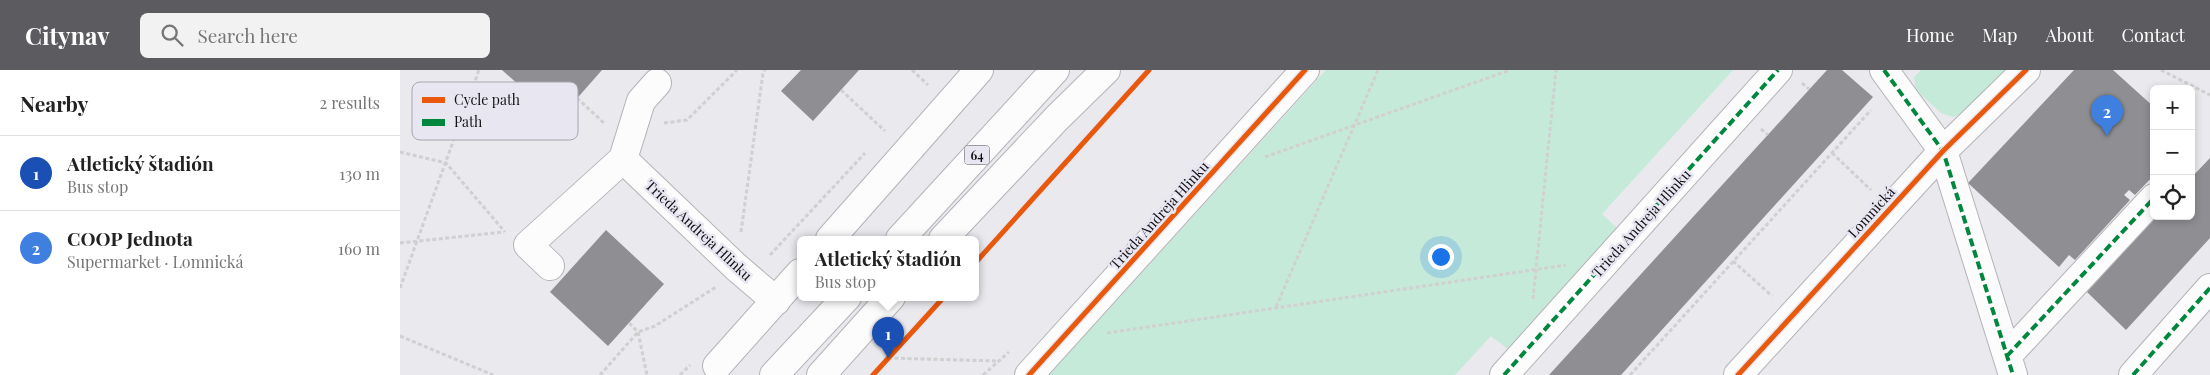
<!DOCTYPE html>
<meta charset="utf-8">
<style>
:root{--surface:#fff;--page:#f2f2f2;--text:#222;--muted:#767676;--line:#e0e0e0;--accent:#5c5c60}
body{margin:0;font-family:"Playfair Display",serif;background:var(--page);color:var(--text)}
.controls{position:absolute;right:15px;top:15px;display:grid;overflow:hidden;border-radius:8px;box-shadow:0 2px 8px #0003}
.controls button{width:45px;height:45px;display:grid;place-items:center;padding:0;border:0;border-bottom:1px solid var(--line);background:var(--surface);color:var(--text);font:25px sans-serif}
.you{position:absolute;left:1040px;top:186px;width:18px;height:18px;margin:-12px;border:4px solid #fff;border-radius:50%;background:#1a73e8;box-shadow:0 0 0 8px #1a73e833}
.badge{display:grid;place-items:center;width:32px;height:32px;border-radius:50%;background:var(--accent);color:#fff;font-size:16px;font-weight:700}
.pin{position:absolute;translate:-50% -41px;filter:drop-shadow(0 1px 2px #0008)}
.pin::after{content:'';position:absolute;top:26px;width:18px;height:15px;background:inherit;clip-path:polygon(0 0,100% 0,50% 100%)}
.popup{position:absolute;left:397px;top:166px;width:182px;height:65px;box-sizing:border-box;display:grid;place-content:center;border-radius:8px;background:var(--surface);filter:drop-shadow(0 1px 4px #0005);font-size:16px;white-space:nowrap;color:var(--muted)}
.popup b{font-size:19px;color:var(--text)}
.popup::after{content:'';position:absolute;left:50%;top:100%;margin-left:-10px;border:10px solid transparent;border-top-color:var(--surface)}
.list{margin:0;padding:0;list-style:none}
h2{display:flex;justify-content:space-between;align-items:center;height:65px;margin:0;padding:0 20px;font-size:21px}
h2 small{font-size:16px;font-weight:400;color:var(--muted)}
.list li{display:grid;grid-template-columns:32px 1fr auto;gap:15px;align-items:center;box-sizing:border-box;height:75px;padding:0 20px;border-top:1px solid var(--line)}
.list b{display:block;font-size:19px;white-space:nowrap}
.list p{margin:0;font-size:16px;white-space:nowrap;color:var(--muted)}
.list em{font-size:16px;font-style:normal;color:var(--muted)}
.icon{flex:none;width:28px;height:28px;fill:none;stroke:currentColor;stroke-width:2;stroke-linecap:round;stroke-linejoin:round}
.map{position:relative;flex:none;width:1810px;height:305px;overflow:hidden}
header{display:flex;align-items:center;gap:30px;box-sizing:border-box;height:70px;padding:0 25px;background:var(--accent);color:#fff}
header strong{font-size:24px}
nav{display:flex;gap:28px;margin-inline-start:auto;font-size:18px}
.search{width:350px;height:45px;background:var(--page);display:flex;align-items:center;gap:12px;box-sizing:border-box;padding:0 18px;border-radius:8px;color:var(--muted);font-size:19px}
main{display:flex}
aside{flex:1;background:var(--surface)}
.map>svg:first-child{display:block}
.green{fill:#c5eada}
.building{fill:#8f8f93}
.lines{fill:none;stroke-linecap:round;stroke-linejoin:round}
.minor-casing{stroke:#b4b3b8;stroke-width:30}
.primary-casing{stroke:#b4b3b8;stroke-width:30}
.path{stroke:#d0d0d1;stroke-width:3;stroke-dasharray:4 2.5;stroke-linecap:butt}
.minor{stroke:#fcfcfc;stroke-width:28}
.primary{stroke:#fcfcfc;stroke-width:28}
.quiet{stroke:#00873e;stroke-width:4;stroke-dasharray:8 4;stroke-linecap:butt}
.cycleway-casing{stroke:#e8e6f1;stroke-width:8}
.cycleway{stroke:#e8590c;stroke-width:5}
.labels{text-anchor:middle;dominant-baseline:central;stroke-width:5;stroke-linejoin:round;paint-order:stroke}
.shield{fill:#e8e6f1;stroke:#515056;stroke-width:1}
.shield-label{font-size:12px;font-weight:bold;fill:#101013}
.street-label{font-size:14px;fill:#101013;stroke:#e8e6f1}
.key{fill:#e8e6f1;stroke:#a7a6ae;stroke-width:1}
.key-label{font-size:14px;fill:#101013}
</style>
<header>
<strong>Citynav</strong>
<div class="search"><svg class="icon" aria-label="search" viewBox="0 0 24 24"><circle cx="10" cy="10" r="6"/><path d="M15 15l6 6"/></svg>Search here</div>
<nav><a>Home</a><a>Map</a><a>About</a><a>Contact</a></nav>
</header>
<main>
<aside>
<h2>Nearby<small>2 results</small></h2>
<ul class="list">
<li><span class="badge" style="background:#1a4fb4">1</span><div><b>Atletický štadión</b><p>Bus stop</p></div><em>130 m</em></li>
<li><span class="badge" style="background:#3f7fe0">2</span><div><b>COOP Jednota</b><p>Supermarket · Lomnická</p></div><em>160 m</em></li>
</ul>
</aside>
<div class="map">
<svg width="1810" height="305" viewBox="0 0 1810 305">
<rect width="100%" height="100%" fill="#e9e9ee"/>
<path class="green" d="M926,0H1333L1202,144L1218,159L1109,280L1091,266L1055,305H649Z
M1521,0H1606L1567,42L1553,47L1541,43L1516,20L1514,7Z"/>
<path class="building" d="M102,0H202L158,50Z
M401,0H459L413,51L381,21Z
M1427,0H1442L1473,27L1221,305H1149Z
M1674,0H1713L1754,37V105L1735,125L1729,120L1724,125L1730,130L1675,190L1669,185L1659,197L1568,113Z
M1810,88V168L1726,260L1687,222L1756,146H1791V108Z
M206,160L264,214L208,276L150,222Z"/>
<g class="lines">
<defs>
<path id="minor" d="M1484,0L1543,81L1613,305
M257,13L241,31L223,89L336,197L376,231
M430,169L579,0
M150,196L128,175L223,89
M1607,286L1754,128
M317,296L400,203
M629,305L905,0
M1104,305L1378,0
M1338,305L1543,81L1626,0
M1733,305L1810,218"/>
<path id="primary" d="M500,169L655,0
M543,169L657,48L706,0
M374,305L447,227
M421,305L491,227"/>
</defs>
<use href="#minor" class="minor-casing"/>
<use href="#primary" class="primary-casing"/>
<path class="path" d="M512,0L528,15
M1761,0L1810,25
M1402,13L1409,19
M441,20L485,61
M177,28L204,53
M264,53L287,50L337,0
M1361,59L1368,65
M0,82L46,93L105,162
M1432,83L1471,120
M865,87L1110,0
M341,162L363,3L365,0
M0,173L104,162
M370,185L465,83
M1333,191L1372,226
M0,218L79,0
M1133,229L1156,0
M876,237L978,0
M229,253L238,262L247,305
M707,263L1166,195
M0,266L93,305
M488,288L597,291
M200,305L238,262L255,256L316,217
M280,305L290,295
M583,305L609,282
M1230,305L1471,40"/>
<use href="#minor" class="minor"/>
<use href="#primary" class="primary"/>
<path class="quiet" d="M1484,0L1543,81L1613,305
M1607,286L1754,128
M1104,305L1378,0
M1733,305L1810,218"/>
<defs>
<path id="cycleway" d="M576,192L749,0
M473,305L544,227
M629,305L905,0
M1338,305L1543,81L1626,0"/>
</defs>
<use href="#cycleway" class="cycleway-casing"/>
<use href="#cycleway" class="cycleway"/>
</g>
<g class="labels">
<rect class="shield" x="564.5" y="75.5" width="25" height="19" rx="4"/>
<g class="shield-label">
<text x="577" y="85">64</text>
</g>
<g class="street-label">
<text transform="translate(1471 142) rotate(-48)">Lomnická</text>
<text transform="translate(759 145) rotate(-48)">Trieda Andreja Hlinku</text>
<text transform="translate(1241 153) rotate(-48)">Trieda Andreja Hlinku</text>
<text transform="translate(299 160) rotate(43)">Trieda Andreja Hlinku</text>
</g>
</g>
<rect x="12" y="12" width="166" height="58" rx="8" class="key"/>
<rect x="22" y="27" width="23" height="6" fill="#e8590c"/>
<rect x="22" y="49" width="23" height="7" fill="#00873e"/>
<g class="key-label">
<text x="54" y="35">Cycle path</text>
<text x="54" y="57">Path</text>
</g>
</svg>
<div class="controls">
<button>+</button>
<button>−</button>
<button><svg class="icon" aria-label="locate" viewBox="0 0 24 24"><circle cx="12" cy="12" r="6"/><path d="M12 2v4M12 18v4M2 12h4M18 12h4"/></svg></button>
</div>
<div class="you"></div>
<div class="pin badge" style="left:488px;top:288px;background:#1a4fb4">1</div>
<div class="popup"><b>Atletický štadión</b>Bus stop</div>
<div class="pin badge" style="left:1707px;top:66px;background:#3f7fe0">2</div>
</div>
</main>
